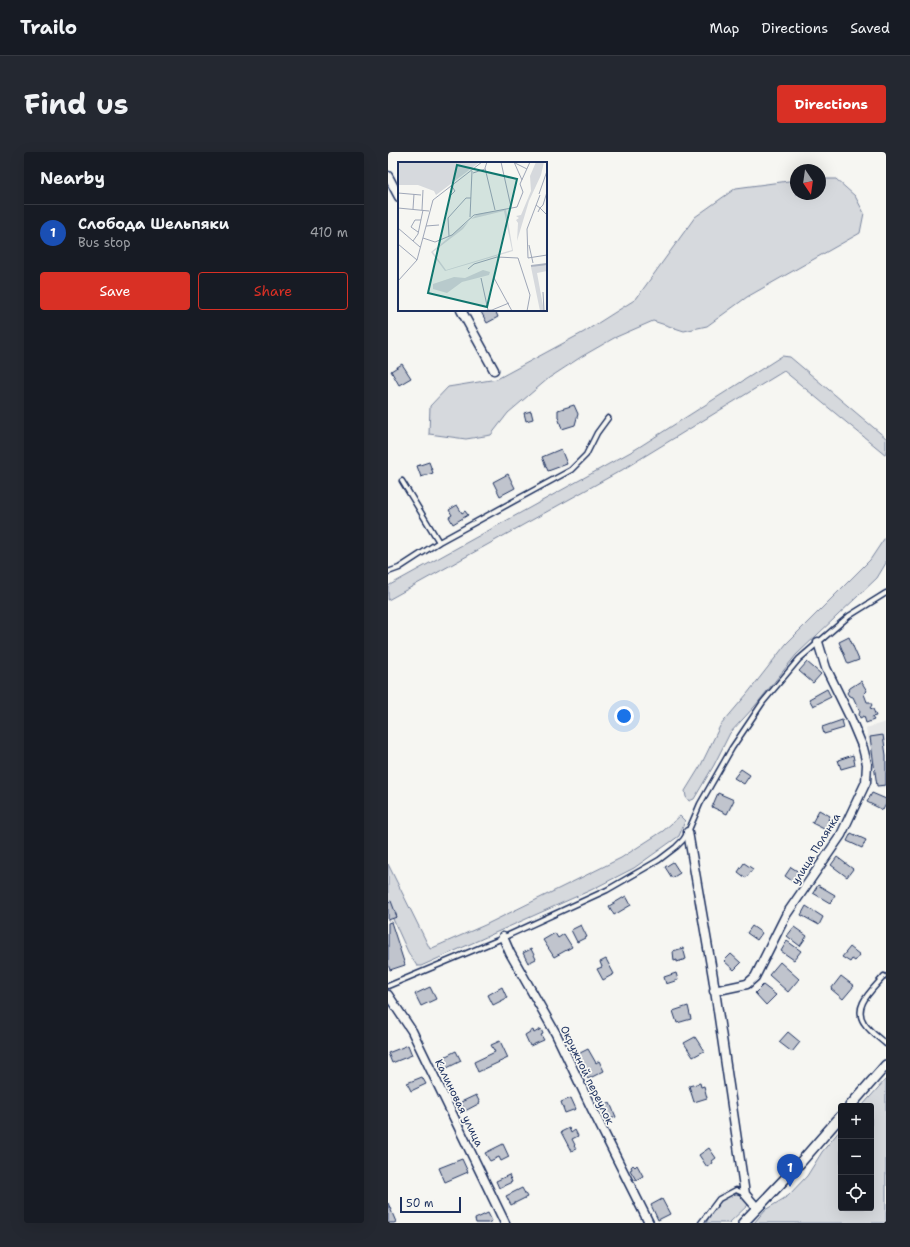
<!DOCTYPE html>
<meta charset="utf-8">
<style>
:root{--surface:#171b24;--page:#242831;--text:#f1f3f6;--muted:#9ea1a6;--line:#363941;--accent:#d93025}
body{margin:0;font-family:"Shantell Sans",sans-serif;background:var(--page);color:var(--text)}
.controls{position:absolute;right:12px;bottom:12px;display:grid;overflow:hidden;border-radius:4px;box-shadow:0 4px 16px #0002}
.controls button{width:36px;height:36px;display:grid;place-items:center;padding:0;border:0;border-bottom:1px solid var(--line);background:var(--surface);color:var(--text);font:20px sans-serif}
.compass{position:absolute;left:402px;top:12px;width:36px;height:36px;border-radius:50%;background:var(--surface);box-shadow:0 4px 16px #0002;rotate:167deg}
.scale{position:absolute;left:12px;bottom:10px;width:61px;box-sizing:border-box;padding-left:4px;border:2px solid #1b2f5e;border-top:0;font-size:11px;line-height:14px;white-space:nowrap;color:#1b2f5e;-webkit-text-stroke:3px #f6f6f2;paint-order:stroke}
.you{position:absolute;left:236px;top:564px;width:14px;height:14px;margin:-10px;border:3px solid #fff;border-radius:50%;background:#1a73e8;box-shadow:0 0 0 6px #1a73e833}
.badge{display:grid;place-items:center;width:26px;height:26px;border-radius:50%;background:var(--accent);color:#fff;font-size:13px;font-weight:700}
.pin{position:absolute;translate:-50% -33px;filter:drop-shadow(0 1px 2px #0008)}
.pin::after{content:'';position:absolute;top:21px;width:14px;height:12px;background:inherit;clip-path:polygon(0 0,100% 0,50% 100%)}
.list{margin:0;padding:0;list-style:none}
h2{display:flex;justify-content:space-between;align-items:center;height:52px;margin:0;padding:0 16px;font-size:17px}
h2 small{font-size:13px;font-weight:400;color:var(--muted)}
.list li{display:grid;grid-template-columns:26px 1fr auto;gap:12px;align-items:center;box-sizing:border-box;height:56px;padding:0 16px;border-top:1px solid var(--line)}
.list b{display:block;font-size:15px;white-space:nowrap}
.list p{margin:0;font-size:13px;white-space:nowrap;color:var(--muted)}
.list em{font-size:13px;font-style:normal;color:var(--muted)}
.actions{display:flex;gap:8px;padding:12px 16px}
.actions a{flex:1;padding:9px 0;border:1px solid var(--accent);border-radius:4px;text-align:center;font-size:14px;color:var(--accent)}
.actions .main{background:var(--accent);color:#fff}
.icon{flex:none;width:22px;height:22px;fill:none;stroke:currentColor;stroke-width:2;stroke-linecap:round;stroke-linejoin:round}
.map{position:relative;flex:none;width:498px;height:1071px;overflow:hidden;border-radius:4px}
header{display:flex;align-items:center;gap:24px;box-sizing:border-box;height:56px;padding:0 20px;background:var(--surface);border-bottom:1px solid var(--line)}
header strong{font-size:19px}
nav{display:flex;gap:22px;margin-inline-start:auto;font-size:14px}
.intro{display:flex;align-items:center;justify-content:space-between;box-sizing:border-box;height:96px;padding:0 24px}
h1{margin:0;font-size:28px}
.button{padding:10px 18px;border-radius:4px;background:var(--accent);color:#fff;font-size:14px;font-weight:700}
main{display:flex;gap:24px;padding:0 24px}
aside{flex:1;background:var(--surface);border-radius:4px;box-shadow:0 4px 16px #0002}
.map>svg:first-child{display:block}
.built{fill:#e6e7e7}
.green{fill:#d6d9dd;stroke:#78849e}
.building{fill:#c0c4cd;stroke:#1b2f5e}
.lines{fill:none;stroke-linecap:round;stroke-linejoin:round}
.service-casing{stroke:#1b2f5e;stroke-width:7}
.minor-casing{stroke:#1b2f5e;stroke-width:11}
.tertiary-casing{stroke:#1b2f5e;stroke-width:12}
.service{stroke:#f6f6f2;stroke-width:4}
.minor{stroke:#f6f6f2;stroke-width:8}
.tertiary{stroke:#f6f6f2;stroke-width:9}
.labels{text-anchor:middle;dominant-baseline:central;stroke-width:3.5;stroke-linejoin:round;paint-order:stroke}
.street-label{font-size:11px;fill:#1b2f5e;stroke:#f6f6f2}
.inset-river{fill:none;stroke:#abb2c0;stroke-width:2}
.inset-road{fill:none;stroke:#9ea6b7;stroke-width:1}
.view{fill:#0f766e;fill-opacity:0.15;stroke:#0f766e;stroke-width:2}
.inset-edge{fill:none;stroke:#1b2f5e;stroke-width:2}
</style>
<header>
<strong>Trailo</strong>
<nav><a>Map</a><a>Directions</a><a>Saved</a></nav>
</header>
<div class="intro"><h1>Find us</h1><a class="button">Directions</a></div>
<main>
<aside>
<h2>Nearby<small></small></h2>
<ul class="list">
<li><span class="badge" style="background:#1a4fb4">1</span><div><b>Слобода Шельпяки</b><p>Bus stop</p></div><em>410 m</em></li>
</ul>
<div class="actions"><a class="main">Save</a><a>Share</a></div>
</aside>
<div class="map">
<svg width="498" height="1071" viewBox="0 0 498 1071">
<rect width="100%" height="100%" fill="#f6f6f2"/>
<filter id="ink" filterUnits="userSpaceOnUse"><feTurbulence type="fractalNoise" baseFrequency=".025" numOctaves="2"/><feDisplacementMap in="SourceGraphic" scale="8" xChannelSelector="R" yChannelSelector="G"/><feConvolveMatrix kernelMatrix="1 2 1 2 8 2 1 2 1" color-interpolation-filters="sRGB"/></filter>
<g filter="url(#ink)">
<path class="built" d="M498,570V636L489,635L478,576Z"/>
<path class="green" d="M432,27H448L467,44L476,61L472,81L359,145L319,174L296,179L265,169L226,186L193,205L161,226L120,261L103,283L78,287L41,282L42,254L60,235L109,227L196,180L248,147L307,65L348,36L408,28V42H432Z
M394,204L402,205L498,286V303L396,219L234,318L0,448V434L248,297Z
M498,384V411L489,426L408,503L367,554L342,581L326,613L306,647L301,649L298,645L297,639L313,613L332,574L359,542L398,492L482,408Z
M292,664L297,669L291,684L246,716L203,738L33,814H29L20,800L0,756V712L42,797L97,773L233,706L275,679Z
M498,927V1071H366L377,1058L400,1044L419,1024L434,1000L453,977V1056H483V954H474Z
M349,1042C356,1043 358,1046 360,1053L341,1071H318C325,1058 332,1044 349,1042Z"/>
<path class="building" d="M92,158H107L110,165L99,171Z
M14,212L23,226L11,233L3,219Z
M186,253L190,262L187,273L174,277L170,265V258Z
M143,259L145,267L138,269L136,261Z
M173,297L179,312L160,319L154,305Z
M41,310L45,321L33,325L29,314Z
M120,322L127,336L112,344L105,330Z
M69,353L74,361L77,359L80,363L65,372L61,365L64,363L61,358Z
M461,485L471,508L460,512L451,490Z
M419,510L433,522L425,531L411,519Z
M473,529L479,539L476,542L479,550H482L484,553L482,556L485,557L488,564L484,565L486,568L478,571L476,564L472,566L471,562L472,560L465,545L461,544L459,541L462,536Z
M439,537L443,545L425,554L421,547Z
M454,568L456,576L436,582L434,575Z
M495,583L498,603V633L489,634L482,585Z
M465,603L467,613L453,617L450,608Z
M353,617L362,623L356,632L346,626Z
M330,641L346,648L339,662L324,655Z
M484,641L498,647V652L495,658L479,650Z
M431,658L442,664L440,668L444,671L440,679L424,671Z
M463,681L478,688L474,696L459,689Z
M449,705L465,717L459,725L443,713Z
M285,710L292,721L284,726L277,715Z
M356,711L365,717L358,726L350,720Z
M403,715L414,722L407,731L397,724Z
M430,733L447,743L442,751L425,741Z
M238,744L243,753L226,763L221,754Z
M3,749L9,765L0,768V750Z
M418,754L435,765L431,773L413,763Z
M3,770L17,813L2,818L0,812V771Z
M193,773L199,785L189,790L183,778Z
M364,774L374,781L369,788L359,781Z
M406,775L419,784L412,794L399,784Z
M167,781L170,786L176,782L184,795L166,805L155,788Z
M399,789L413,799L406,808L393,799Z
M462,795L472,803L467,809L464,807L462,810L454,805Z
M295,796L298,807L289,810V808L286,809L285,799Z
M143,797L148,807L140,811L135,801Z
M343,802L353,811L346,818L336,809Z
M218,807L226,822L215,828L209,817L214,815L212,810Z
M392,810L411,827L400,840L381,823Z
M288,821L290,828L278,832L276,825Z
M453,824L466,834L455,847L443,837Z
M375,833L388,843L378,853L367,841Z
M42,835L48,847L33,854L27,842Z
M114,835L119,846L105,853L100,843Z
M300,854L303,867L289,871L285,859Z
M153,877L155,882L153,883L156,888L142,894L137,883L145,878L146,881Z
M400,880L412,890L404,900L391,890Z
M307,885L316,899L305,905L296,891Z
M112,889L120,906L90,920L86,910L107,900L103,893Z
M20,893L24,903L4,911L0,901Z
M200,897L208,911L211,909L216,919L200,927L188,903Z
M68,899L73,909L57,917L52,907Z
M34,925L38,932L23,939L19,931Z
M312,931L313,935L316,934L319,946L306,950L301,934Z
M88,943L92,951L77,959L73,950Z
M183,946L188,957L177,961L173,950Z
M222,951L228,965L219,968L213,955Z
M181,976L183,981L187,978L190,984L184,987L187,993L186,994L188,997L183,999L173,980Z
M115,992L121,1005L113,1009L111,1005L102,1009L97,1001Z
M321,996L328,1006L324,1009L325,1011L319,1015L311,1003Z
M74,1007L80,1020L57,1030L51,1016Z
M245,1013L247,1015L249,1013L255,1024L248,1028L242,1018L244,1017L243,1015Z
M121,1023L124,1030L111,1036L108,1029Z
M134,1036L139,1045L123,1053L118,1044Z
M274,1047L282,1062L270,1068L263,1053Z
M0,1051L8,1070L6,1071H0Z
M100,1061L104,1069L100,1071H88L87,1067Z"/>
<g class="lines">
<defs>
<path id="service" d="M14,329L51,390
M0,420L11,416L51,390L183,318L198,303L209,281L220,266
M496,824C486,837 464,853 476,871C481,879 491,886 498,892
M0,834L110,788L219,738L271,708L288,695L295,688L300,680L312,652L344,596L375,550L411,507L461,464L498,441
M313,1071L331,1047L348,1038L357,1042"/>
<path id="minor" d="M0,24L11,45
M73,158L106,218
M300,680L325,825L357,1042L369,1056
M115,785L122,801L168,882L204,957L261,1071
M326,839L359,832L367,825L398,763L453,683L478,630L479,612L475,596L462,565L438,516L430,490
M0,843L24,879L117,1071"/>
<path id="tertiary" d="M462,954L498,913
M355,1071L412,1011L453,964"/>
</defs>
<use href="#service" class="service-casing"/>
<use href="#minor" class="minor-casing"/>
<use href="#tertiary" class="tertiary-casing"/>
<use href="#service" class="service"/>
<use href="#minor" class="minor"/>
<use href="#tertiary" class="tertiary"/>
</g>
</g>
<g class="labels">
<g class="street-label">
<text transform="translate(428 697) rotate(-58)">улица Полянка</text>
<text transform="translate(199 923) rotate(64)">Окружной переулок</text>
<text transform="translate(71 951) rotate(64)">Калиновая улица</text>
</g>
</g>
<g transform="translate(10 10)">
<rect width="149" height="149" fill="#f6f6f2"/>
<path d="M0,0H82L38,33L36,29L20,23H0ZM138,0H146L143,13L131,39L119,79L120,61L118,58L121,56L118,54L123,53L133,29L132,14ZM108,47L115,89L47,109L33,90L71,59L65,67L35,90L48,108L114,88L106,49L73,57L80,52ZM149,101V109L139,111L146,149H142L133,105ZM85,108L92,110L91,113L64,120L49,131L35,127V122L56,115L67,116Z" fill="#d6d9dd"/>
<path class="inset-river" d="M133,104L149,102"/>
<path class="inset-road" d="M89,0L87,6L97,48M103,0L113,45M116,0L124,18M117,1L129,7M75,11L87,7M0,31L23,33M141,32L149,9M53,33L57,29L53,23M142,33L129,67L130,96L149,93M138,43L142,46L145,43L149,30M0,46L31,49M15,47L16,32M24,48L25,28M140,50L142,46L149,53M72,55L74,9M28,64L41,63M0,66L22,85M20,70L13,65L17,58H23M51,74L50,56L68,36H73M25,76L37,80L54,73L76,53L119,45L125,30L122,22L132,0M15,79L20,72L25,48M0,82L19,98M131,83L135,101M70,107L76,102L99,95L120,96L132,133L129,149M83,116L90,148M96,116L114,149M0,119L19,98L35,38L84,0M145,130L146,149M78,149L94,148L111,141"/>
<path class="view" d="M59,3L119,17L89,145L30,131Z"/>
<rect width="149" height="149" class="inset-edge"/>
</g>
</svg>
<div class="controls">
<button>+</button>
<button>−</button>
<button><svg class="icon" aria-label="locate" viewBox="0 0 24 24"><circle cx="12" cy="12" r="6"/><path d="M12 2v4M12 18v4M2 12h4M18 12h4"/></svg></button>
</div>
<svg class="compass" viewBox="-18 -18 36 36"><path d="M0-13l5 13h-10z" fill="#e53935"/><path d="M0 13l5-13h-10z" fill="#9ea1a6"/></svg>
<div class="scale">50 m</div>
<div class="you"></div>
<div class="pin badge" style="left:402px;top:1035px;background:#1a4fb4">1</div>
</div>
</main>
